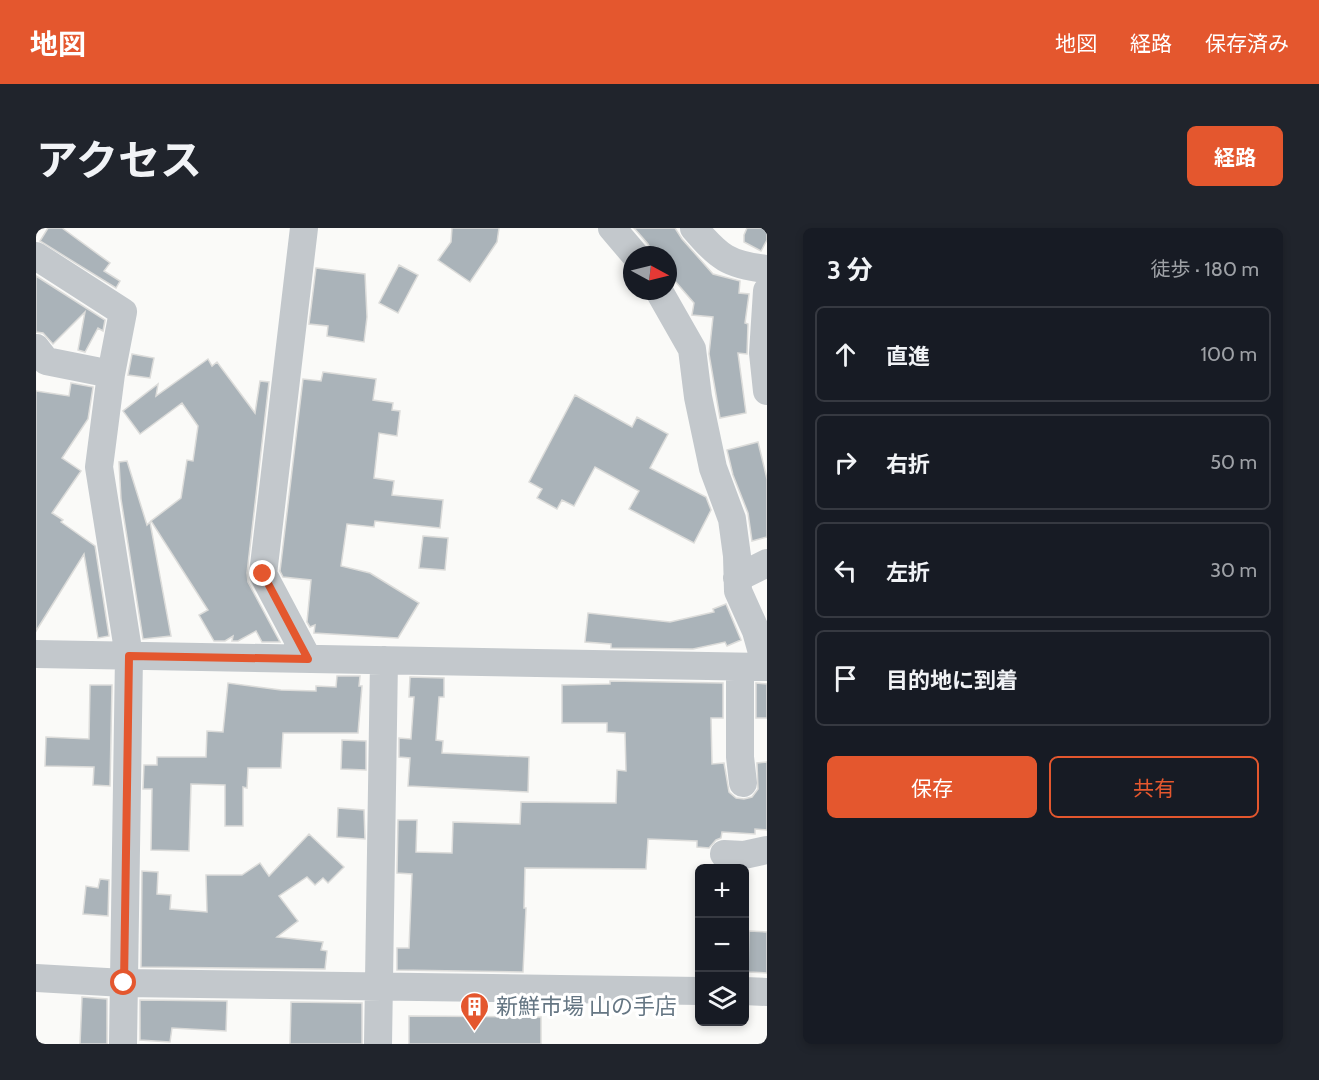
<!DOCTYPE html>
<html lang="ja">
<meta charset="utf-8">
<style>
:root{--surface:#171b24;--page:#20242c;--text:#f1f3f6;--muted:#9ea1a6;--line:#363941;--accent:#e4572e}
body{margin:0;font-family:Cabin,"Noto Sans JP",sans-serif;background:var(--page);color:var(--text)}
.controls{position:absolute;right:18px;bottom:18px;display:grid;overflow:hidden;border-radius:9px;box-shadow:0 3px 9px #0003}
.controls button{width:54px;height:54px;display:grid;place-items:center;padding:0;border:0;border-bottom:2px solid var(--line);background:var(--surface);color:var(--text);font:30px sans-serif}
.compass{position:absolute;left:587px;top:18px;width:54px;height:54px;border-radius:50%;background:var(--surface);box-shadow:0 3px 9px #0003;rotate:97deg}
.stop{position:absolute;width:18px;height:18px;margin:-14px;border:4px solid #e4572e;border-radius:50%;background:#fff}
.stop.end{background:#e4572e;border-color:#fff;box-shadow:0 2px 6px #0008}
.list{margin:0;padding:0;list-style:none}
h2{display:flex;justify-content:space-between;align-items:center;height:78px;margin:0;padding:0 24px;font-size:26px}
h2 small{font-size:20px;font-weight:400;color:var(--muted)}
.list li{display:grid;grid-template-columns:39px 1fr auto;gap:18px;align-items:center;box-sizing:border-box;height:96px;margin:0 12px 12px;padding:0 12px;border:2px solid var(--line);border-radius:9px}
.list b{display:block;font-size:22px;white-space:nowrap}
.list em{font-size:20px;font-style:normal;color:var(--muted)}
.actions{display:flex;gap:12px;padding:18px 24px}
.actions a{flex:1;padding:14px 0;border:2px solid var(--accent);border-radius:9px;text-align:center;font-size:21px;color:var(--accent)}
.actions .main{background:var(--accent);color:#fff}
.icon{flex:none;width:33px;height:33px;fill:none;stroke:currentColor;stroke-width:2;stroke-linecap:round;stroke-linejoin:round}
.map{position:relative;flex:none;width:731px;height:816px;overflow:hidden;border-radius:9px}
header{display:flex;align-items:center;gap:36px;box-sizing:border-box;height:84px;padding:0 30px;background:var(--accent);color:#fff}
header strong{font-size:28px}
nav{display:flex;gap:33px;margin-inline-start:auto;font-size:21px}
.intro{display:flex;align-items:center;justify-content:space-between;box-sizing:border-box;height:144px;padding:0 36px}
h1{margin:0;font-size:42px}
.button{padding:15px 27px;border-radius:9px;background:var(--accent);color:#fff;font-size:21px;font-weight:700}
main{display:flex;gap:36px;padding:0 36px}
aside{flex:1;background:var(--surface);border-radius:9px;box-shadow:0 3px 9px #0003}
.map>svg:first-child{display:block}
.building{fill:#aab3b9;stroke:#dcdcda;stroke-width:1.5}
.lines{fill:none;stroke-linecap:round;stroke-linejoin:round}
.minor{stroke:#c3c8cc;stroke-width:28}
.route{stroke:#e4572e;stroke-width:8}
.labels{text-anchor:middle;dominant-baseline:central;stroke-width:6;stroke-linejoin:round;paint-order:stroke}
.poi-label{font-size:22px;fill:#657683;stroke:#fff;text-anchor:start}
</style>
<header>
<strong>地図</strong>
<nav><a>地図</a><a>経路</a><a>保存済み</a></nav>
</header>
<div class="intro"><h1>アクセス</h1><a class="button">経路</a></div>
<main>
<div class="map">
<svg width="731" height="816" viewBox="0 0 731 816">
<rect width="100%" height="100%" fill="#fafaf8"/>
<path class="building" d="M12,0H26L74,35L68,43L84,53L80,60L4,13Z
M416,0H463L461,14L434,54L402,32L415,14Z
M598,0H639L646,11L677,46L704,53L703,65L713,66L709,95L712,96L711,126L702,125L710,185L684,190L673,126L677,89L656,87L658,75L632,45V27H617L612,16Z
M711,0H731V12L725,23L708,14V7Z
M363,37L382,47L362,85L343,75Z
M280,40L329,46L331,89L328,114L291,108L292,98L273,96Z
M0,48L69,92L67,103L62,100L49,124L42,122L49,84L17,116L7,105L0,104Z
M96,126L118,130L114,150L92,147Z
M172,131L176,138L181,134L219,185L224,153L233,154L211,345L212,354L244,414H226L220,403L202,413H196L197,408L189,413H178L163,387L172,382L115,293L145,270L151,232L157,233L162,198L146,175L104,206L87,183L122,156L120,168Z
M287,144L340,151L337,172L357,175L356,182L364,183L361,208L343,205L338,250L358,253L356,267L407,272L404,300L339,293L338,299L311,296L305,338L334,345L383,375L362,410L278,405L279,397L274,399L271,394L275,352L247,349L244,343L267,151L285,153Z
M35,155L57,159L52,191L26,230L45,243L16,285L27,292L25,294L59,318L73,408L62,410L48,326L0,403V163L33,168Z
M539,167L596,199L601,189L632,206L614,240L670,269L675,282L658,315L593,281L603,263L559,239L538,278L526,272L521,281L501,270L506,261L493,254Z
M722,214L731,251V309L716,313L712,285L697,247L691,222Z
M91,233L111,297L114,294L135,408L107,411L85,271L83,234Z
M387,308L412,310L409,342L383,340Z
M690,376L705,412L691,418L689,414L657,421L575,420V416L549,414L552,385L634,394L678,384L677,381Z
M301,448H324L323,458H326L322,505H247L245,540H212L211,560L207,559V598H189V557L155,556L153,623L115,622L116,561H107L108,537H121V529H170L171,503L187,504L192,455L245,462L280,463V458L300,459Z
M374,449L408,450V469H403L400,512L407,513L406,525L493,529L492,564L372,558L374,530L363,529V510L375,511L378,469H373Z
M574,453L687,455V490H675L676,536L688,535L693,564L700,570L708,571L716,569L722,561L721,535L731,534V602L719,601V606L686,604L685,610L680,612L673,620L661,619V613L612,611L610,641L489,640L488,680H490L487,744L361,742V720H373L376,646L361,645L362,592H381L380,624L416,625L417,594L484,596L485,574L580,575L581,542L590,543L589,505L571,504V495H526V457L574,456Z
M720,455L731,456V490H720Z
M54,457H76L74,558L57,557L58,539L9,538L10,509L53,511Z
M306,512L330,513V542L305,541Z
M302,580L328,582L329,611L301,609Z
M273,606L308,639L292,655L287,650L279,657L271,649L243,668L262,693L241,709L287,714L285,722L291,723L289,741L105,739L106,643L122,644L121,666L135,667L134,681L171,684L170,647H206L224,635L233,648Z
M64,651L73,652L72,688L47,686L50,658L62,660Z
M713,703L731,704V745L712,744Z
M46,769L71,771V816H44Z
M104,772L191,773L190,803L136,800L134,814L104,812Z
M255,774L326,775V816H254Z
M373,788L505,789V816H373Z"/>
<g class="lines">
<path class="minor" d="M268,0L227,346L272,431
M576,0L599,27
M658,0C683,29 692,37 731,41
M0,28L87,84L75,146L63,239L93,428L87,816
M623,63L656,121L662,169L677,240L696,291L701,328L702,363L720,403L730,439
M731,63L727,125L731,163
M0,120L10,133L75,146
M701,350L731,335
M0,426L731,439
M704,439V529L707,555
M688,626L708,627L731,622
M0,750L88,755L664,763
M708,763L731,764
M342,816L348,432"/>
</g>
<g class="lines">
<path class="route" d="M88,755L93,428L272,431L227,346"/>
</g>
<defs>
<symbol id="building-pin" viewBox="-11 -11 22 30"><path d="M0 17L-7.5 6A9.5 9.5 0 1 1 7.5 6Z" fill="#e4572e" stroke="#fff"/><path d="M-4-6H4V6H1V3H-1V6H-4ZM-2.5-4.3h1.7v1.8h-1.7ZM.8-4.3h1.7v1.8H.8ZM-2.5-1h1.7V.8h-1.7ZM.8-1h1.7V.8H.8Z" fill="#fff"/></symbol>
</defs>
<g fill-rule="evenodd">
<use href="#building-pin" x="422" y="762" width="33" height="45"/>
</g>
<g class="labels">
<g class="poi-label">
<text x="460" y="778">新鮮市場 山の手店</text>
</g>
</g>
</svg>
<div class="controls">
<button>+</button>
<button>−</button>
<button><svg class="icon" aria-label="layers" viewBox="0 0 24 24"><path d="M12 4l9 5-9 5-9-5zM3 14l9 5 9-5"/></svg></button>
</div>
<svg class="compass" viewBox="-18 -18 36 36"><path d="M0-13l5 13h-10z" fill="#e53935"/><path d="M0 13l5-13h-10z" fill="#9ea1a6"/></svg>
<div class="stop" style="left:88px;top:755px"></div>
<div class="stop end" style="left:227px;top:346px"></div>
</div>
<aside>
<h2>3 分<small>徒歩 · 180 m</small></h2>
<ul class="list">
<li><svg class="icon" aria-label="ahead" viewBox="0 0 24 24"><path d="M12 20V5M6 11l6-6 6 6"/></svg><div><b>直進</b></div><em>100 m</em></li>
<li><svg class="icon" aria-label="right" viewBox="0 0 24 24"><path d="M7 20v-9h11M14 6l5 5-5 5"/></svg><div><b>右折</b></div><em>50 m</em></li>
<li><svg class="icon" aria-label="left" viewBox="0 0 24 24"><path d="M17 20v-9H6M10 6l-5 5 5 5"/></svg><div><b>左折</b></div><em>30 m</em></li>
<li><svg class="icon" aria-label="arrive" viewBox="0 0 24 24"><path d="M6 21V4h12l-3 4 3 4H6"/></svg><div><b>目的地に到着</b></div></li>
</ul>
<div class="actions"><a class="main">保存</a><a>共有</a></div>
</aside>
</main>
